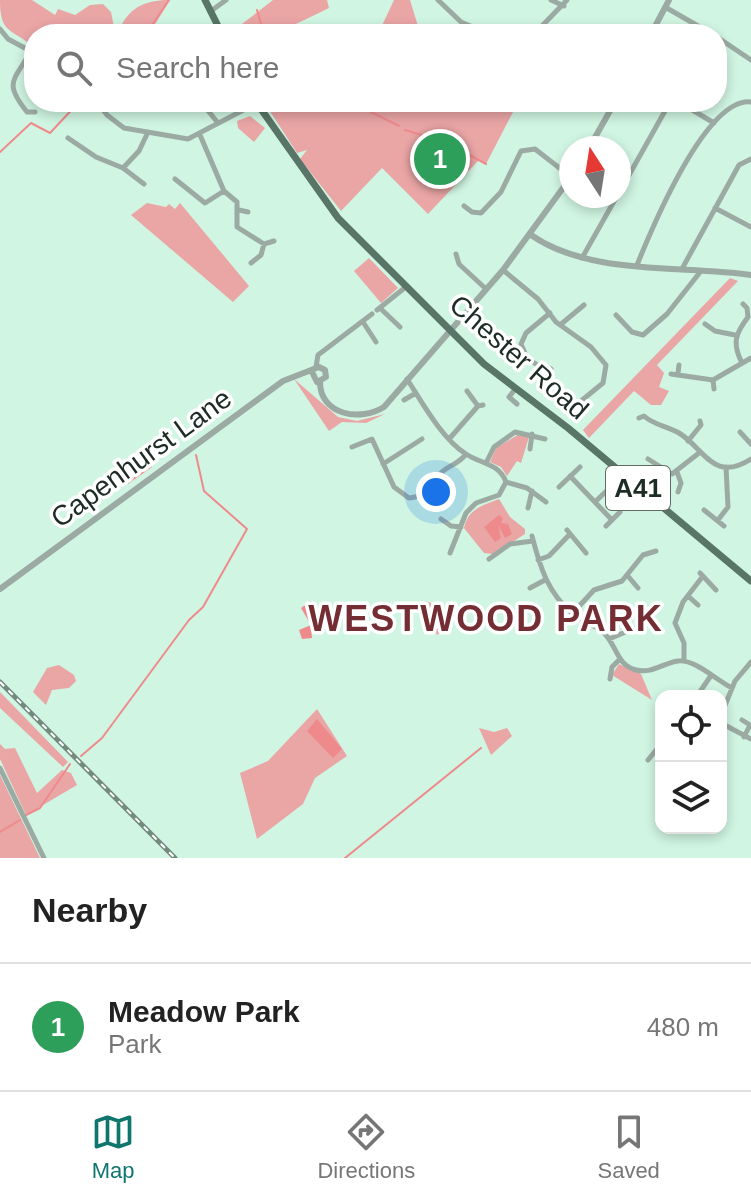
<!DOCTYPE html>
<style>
:root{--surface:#fff;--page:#f2f2f2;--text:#222;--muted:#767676;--line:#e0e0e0;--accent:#0f766e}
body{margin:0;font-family:Arial,sans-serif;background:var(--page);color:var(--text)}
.controls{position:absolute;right:24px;bottom:24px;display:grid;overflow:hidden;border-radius:16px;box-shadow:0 4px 12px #0003}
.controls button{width:72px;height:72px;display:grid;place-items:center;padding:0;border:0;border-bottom:2px solid var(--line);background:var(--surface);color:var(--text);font:40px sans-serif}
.compass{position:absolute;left:559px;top:136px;width:72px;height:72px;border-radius:50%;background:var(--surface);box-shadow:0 4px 12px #0003;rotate:348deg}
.you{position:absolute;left:436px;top:492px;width:28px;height:28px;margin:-20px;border:6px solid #fff;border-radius:50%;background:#1a73e8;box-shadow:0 0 0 12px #1a73e833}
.badge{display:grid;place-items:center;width:52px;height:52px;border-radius:50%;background:var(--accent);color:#fff;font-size:26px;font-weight:700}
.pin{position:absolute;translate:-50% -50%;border:4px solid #fff;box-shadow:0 2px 8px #0006}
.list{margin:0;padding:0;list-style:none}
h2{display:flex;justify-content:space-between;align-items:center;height:104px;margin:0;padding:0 32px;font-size:34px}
h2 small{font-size:26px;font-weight:400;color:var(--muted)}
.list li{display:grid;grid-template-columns:52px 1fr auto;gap:24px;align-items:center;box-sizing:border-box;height:128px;padding:0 32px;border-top:2px solid var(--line)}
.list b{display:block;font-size:30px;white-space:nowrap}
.list p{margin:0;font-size:26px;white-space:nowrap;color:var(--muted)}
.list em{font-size:26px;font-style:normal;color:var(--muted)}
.icon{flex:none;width:44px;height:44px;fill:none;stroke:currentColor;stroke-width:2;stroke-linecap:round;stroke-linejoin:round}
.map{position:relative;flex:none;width:751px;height:858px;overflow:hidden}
.search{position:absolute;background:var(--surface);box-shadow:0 4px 12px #0003;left:24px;right:24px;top:24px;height:88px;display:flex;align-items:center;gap:20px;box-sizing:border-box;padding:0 28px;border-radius:32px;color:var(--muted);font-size:30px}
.sheet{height:232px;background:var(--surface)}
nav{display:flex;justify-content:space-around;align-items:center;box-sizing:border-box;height:112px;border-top:2px solid var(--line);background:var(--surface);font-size:22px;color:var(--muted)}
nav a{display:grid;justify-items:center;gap:4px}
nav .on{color:var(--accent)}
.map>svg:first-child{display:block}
.green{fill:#eaa5a5}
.water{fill:#ef8a8c}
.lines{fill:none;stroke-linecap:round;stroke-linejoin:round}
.stream{stroke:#ef8a8c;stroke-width:2}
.minor{stroke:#9baaa2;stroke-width:5}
.tertiary{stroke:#9baaa2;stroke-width:6}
.primary{stroke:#587567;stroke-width:7}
.rail-casing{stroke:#728b7e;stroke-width:5}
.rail{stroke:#fff;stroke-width:2;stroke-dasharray:6;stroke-linecap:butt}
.labels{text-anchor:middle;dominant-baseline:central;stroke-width:7;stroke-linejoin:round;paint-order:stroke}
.shield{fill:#fff;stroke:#616b66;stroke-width:2}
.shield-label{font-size:26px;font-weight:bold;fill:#1d2c25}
.street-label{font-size:28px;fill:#1d2c25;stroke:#fff}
.district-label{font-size:36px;font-weight:bold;letter-spacing:2px;fill:#742d32;stroke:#fff}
</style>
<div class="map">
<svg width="751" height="858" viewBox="0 0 751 858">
<rect width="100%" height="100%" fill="#d0f5e2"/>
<path class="green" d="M0,0H32L55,15L58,9L75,15L90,5L103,4L111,12L114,27L121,26C131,6 148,0 170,0L149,34L64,28L54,34H34L31,45C10,28 0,33 0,0Z
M273,0H327L329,8L296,24L286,34H229Z
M394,0H410L418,26L435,34H378Z
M264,102H504L502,107L513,112L486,164L479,160L428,214L382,168L341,211L300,159L307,150L297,153Z
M250,116L265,128L254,142L238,128L237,121Z
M147,203L166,207L169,204L175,209L180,203L249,286L233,302L131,215Z
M369,258L398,288L381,303L354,271Z
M730,278L738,281L657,365L664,373L659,387L669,391L661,405H651L634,391L589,438L583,430Z
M294,379L338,417L357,421L385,414L366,423L342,422L329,431Z
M519,434L529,437L521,463L517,461L507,476L501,467L490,462L496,448Z
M499,499L510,517L525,529V534L493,554L484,553L464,528C468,509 483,505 499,499Z
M425,601L434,604L441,616L453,624L437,635L422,604Z
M619,664L641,674L652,700L612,675Z
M59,665L74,675L76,681L69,688L52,690L46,705L33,692L47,668Z
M0,692L68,762L63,767L0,708Z
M317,709L347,756L315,778L303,804L257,839L240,773L268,761Z
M479,728L494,732L507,728L512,736L491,755Z
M0,744L5,749L15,748L37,793L62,770L71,773L77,785L26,815L0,759Z
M0,775L40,858H0Z"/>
<path class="water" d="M138,456L149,460L152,467L128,484L121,472Z
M499,515L503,518L501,523L508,524L512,534L505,538L498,525L501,538L495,542L484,527Z
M311,601L326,627L316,634L311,628L312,638L302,639L299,630L311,625L301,608Z
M317,719L342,749L333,758L307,731Z"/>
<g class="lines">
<path class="stream" d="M257,10L261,24L271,34
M146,34L169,0
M222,102V103
M351,102L399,126
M405,130L448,143L486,164
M0,152L31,123L50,133L79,102
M81,756L102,738L189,620L203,607L247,529L204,491L196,455
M26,815L40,808L70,764
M0,832L20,820
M345,858L481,748"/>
<path class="minor" d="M438,0L461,22L489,34
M551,0L564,6
M665,7L712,34
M211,11L226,0
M0,29L8,39L34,53
M182,34L186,31
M522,34L540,28L567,0
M717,37L751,60
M31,51C14,81 3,82 27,112H35
M97,102L107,115L124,128L188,139L257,103
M201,102L218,123
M679,102L714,123
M200,135L224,191L237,202V227L264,244L261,255L251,263
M68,138L96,157L123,168
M175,179L205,203L224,191
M144,184L123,168L139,151L148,132
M619,193L670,102
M464,206L472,212L481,213L501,192L521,151L535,149L571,177
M715,208L751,227
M239,210L248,212
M264,244L274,241
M456,254L459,264L486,289
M582,258L617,196
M637,265C652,228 706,97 751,102
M683,267L739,165L751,159
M503,270L538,299L556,322L591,347L606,365L603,383L581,401
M380,308L400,327
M377,310L407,286
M616,315L632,332L643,335L667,314L701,271
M363,322L376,342
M705,324L715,331L735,335
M560,325L584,305
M741,361C732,342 736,333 748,317L747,308L743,304
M316,367L318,355L372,314
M548,372L527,358L521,344L526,333L550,313
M678,373L679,365
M671,374L713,380
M545,375L551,369
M407,379C422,402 442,439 466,454C481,464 499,463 506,482L499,495L476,503L466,513L450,553
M516,388L509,397L517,404
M714,389L713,380L751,358
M467,391L478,406L483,405
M404,400L416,393
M639,418L644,416C654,425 666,426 679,433C705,449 713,483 751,459
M740,432L751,444
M450,438L478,406
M688,441L701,425L700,421
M352,447L372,439L394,487L409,498C426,497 429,485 440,474C448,465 458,465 466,454
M530,449L532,434
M648,459L672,474L699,453
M486,463L494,447L515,432L545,439
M383,464L422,439
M677,472L681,483L678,492
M570,476L612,520
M506,482L527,488L546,502
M559,487L580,467
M595,502L623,475
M528,508L532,491
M704,510L724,526
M441,519L451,526L461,527
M718,520L728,507L726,467
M606,526L620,512
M567,530L586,553
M532,536C540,567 548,594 574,615C584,623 596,625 605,634C617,647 617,665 636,670C652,674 663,663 678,661C695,659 716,680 732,688
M489,559L510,544L533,541
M538,560L549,556L570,534
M700,573L716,590
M627,575L638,588
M530,588L545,580
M688,596L698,605
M572,614L594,590L622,581L643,555L656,551
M609,639L635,628
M684,661V643L675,623L683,602L703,576
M610,679L612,667L619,660
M697,696L710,677
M721,715L735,681L751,662
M742,720L750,725L744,737
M721,723L751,739
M648,760L661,744
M0,768L44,858"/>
<path class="tertiary" d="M651,34L669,0
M589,148L615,102
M531,235C590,276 681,265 751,275
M320,382C320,415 360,422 384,407L503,270L571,177
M0,589L283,381L319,367L325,370L326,377L317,382L312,372"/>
<path class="primary" d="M205,0L222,34
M256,102L338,218L484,364L568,428L751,581"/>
<defs>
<path id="rail" d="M0,682L175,858"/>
</defs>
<use href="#rail" class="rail-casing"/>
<use href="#rail" class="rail"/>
</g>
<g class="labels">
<rect class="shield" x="606" y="466" width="64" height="44" rx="6"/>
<g class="shield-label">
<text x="638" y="488">A41</text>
</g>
<g class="street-label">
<text transform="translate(519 357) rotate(41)">Chester Road</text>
<text transform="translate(141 458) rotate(-36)">Capenhurst Lane</text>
</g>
<g class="district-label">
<text x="486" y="618">WESTWOOD PARK</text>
</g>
</g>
</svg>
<div class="controls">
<button><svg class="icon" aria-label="locate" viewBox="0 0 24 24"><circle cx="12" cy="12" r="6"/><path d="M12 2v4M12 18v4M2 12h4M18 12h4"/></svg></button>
<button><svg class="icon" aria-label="layers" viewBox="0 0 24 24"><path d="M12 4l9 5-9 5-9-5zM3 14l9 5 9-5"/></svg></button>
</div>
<svg class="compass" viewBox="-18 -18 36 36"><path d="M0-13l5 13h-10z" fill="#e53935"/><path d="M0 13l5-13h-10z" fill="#767676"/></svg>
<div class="you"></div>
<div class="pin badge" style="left:440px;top:159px;background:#2e9e5b">1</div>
<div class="search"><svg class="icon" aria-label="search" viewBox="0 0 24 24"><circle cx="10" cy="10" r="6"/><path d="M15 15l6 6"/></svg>Search here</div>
</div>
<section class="sheet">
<h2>Nearby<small></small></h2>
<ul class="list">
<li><span class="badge" style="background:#2e9e5b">1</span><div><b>Meadow Park</b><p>Park</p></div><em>480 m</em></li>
</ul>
</section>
<nav>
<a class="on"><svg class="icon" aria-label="map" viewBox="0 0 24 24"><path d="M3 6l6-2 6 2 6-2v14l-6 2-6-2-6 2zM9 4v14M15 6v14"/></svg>Map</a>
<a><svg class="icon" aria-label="directions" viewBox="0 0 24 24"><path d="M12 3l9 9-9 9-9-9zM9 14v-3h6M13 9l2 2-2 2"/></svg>Directions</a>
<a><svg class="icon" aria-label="saved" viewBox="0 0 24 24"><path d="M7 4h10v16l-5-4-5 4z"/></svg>Saved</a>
</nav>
